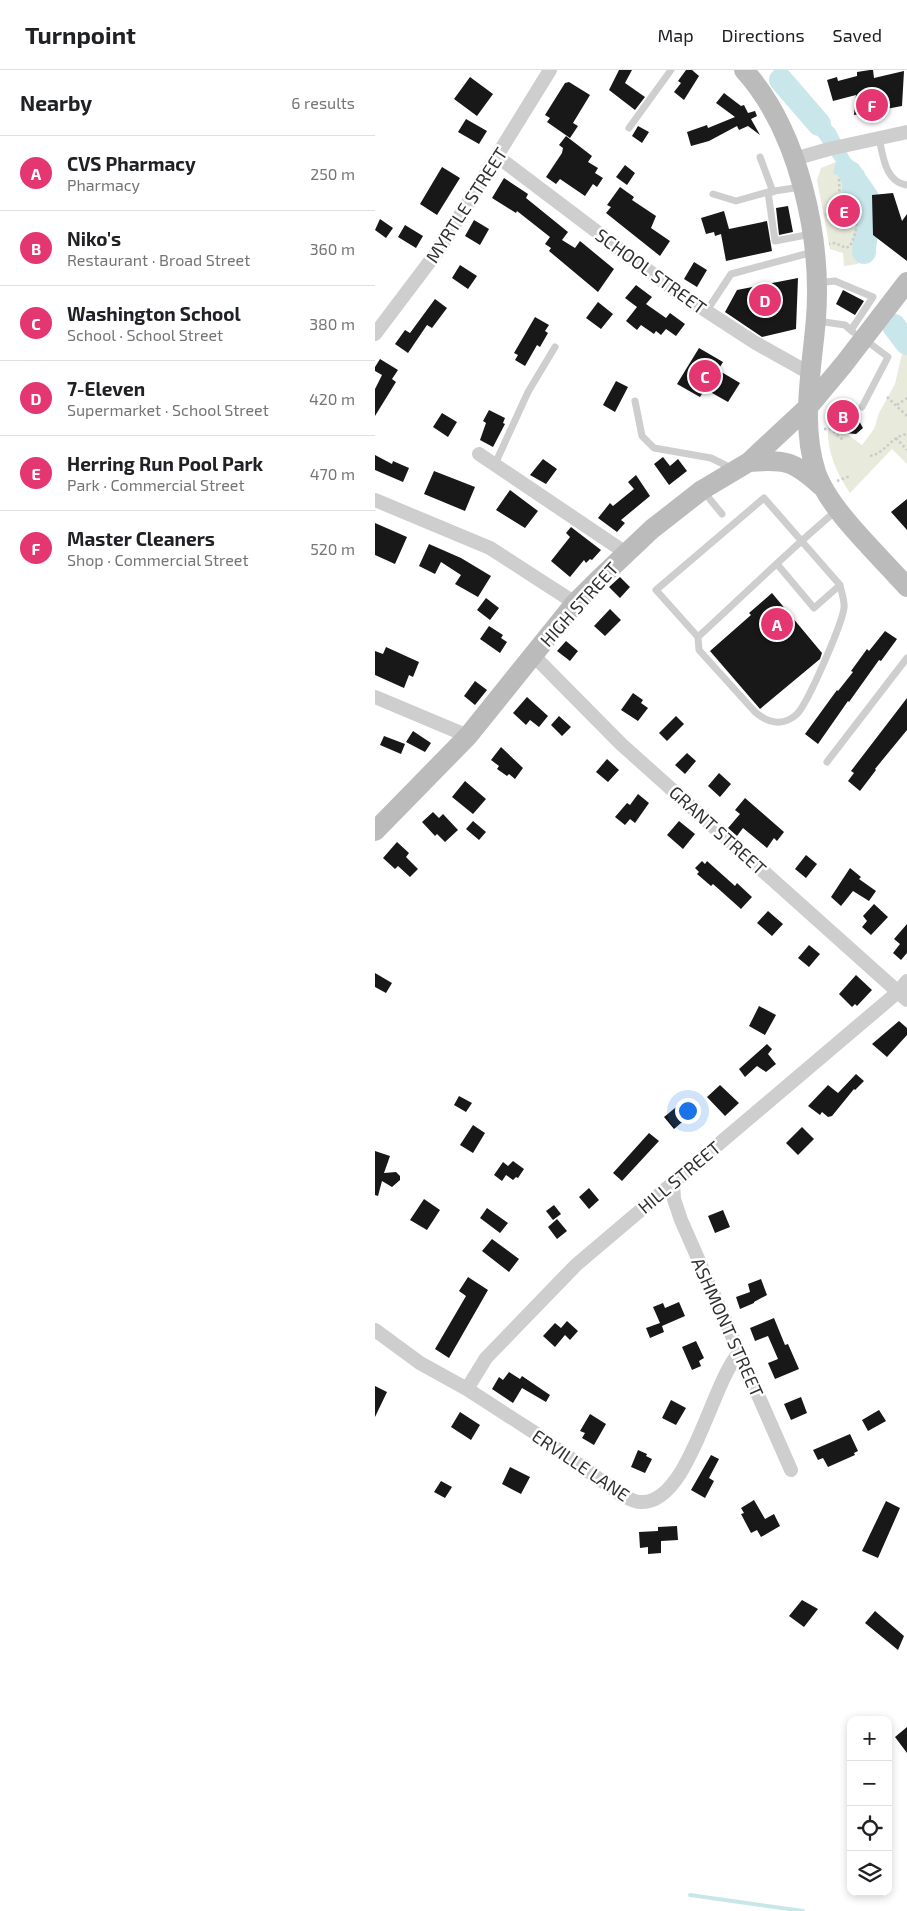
<!DOCTYPE html>
<meta charset="utf-8">
<style>
:root{--surface:#fff;--page:#f6f6f6;--text:#202124;--muted:#757577;--line:#e0e0e0;--accent:#e43671}
body{margin:0;font-family:"Exo 2",sans-serif;background:var(--page);color:var(--text)}
.controls{position:absolute;right:15px;bottom:15px;display:grid;overflow:hidden;border-radius:10px;box-shadow:0 2px 8px #0003}
.controls button{width:45px;height:45px;display:grid;place-items:center;padding:0;border:0;border-bottom:1px solid var(--line);background:var(--surface);color:var(--text);font:25px sans-serif}
.you{position:absolute;left:312px;top:1040px;width:18px;height:18px;margin:-12px;border:4px solid #fff;border-radius:50%;background:#1a73e8;box-shadow:0 0 0 8px #1a73e833}
.badge{display:grid;place-items:center;width:32px;height:32px;border-radius:50%;background:var(--accent);color:#fff;font-size:16px;font-weight:700}
.pin{position:absolute;translate:-50% -50%;border:2px solid #fff;box-shadow:0 1px 5px #0006}
.list{margin:0;padding:0;list-style:none}
h2{display:flex;justify-content:space-between;align-items:center;height:65px;margin:0;padding:0 20px;font-size:21px}
h2 small{font-size:16px;font-weight:400;color:var(--muted)}
.list li{display:grid;grid-template-columns:32px 1fr auto;gap:15px;align-items:center;box-sizing:border-box;height:75px;padding:0 20px;border-top:1px solid var(--line)}
.list b{display:block;font-size:19px;white-space:nowrap}
.list p{margin:0;font-size:16px;white-space:nowrap;color:var(--muted)}
.list em{font-size:16px;font-style:normal;color:var(--muted)}
.icon{flex:none;width:28px;height:28px;fill:none;stroke:currentColor;stroke-width:2;stroke-linecap:round;stroke-linejoin:round}
.map{position:relative;flex:none;width:532px;height:1841px;overflow:hidden}
header{display:flex;align-items:center;gap:30px;box-sizing:border-box;height:70px;padding:0 25px;background:var(--surface);border-bottom:1px solid var(--line)}
header strong{font-size:24px}
nav{display:flex;gap:28px;margin-inline-start:auto;font-size:18px}
main{display:flex}
aside{flex:1;background:var(--surface)}
.map>svg:first-child{display:block}
.green{fill:#e8eadc}
.water{fill:#c9e7eb}
.lines{fill:none;stroke-linecap:round;stroke-linejoin:round}
.stream{stroke:#c9e7eb;stroke-width:4}
.river{stroke:#c9e7eb;stroke-width:24}
.building{fill:#181818}
.path{stroke:#cbcbcb;stroke-width:2.5;stroke-dasharray:2.5 2.5;stroke-linecap:butt}
.service{stroke:#cecece;stroke-width:7}
.minor{stroke:#cecece;stroke-width:14}
.secondary{stroke:#bbb;stroke-width:20}
.labels{text-anchor:middle;dominant-baseline:central;stroke-width:5;stroke-linejoin:round;paint-order:stroke}
.street-label{font-size:18px;fill:#313131;stroke:#fff}
</style>
<header>
<strong>Turnpoint</strong>
<nav><a>Map</a><a>Directions</a><a>Saved</a></nav>
</header>
<main>
<aside>
<h2>Nearby<small>6 results</small></h2>
<ul class="list">
<li><span class="badge">A</span><div><b>CVS Pharmacy</b><p>Pharmacy</p></div><em>250 m</em></li>
<li><span class="badge">B</span><div><b>Niko's</b><p>Restaurant · Broad Street</p></div><em>360 m</em></li>
<li><span class="badge">C</span><div><b>Washington School</b><p>School · School Street</p></div><em>380 m</em></li>
<li><span class="badge">D</span><div><b>7-Eleven</b><p>Supermarket · School Street</p></div><em>420 m</em></li>
<li><span class="badge">E</span><div><b>Herring Run Pool Park</b><p>Park · Commercial Street</p></div><em>470 m</em></li>
<li><span class="badge">F</span><div><b>Master Cleaners</b><p>Shop · Commercial Street</p></div><em>520 m</em></li>
</ul>
</aside>
<div class="map">
<svg width="532" height="1841" viewBox="0 0 532 1841">
<rect width="100%" height="100%" fill="#fff"/>
<path class="green" d="M461,92L467,108L466,130L488,129V150L483,194L469,196L468,183L455,179L442,110L446,98Z
M529,275L532,279V394L517,379L475,423C459,399 451,379 453,350L487,375L499,359L504,343L520,314Z"/>
<path class="water" d="M424,30L445,44L460,59L475,88L489,101L496,126L490,129L466,130L467,108L458,103L461,92L431,49Z"/>
<g class="lines">
<path class="stream" d="M315,1825L428,1841"/>
<path class="river" d="M406,10L444,54
M475,103C478,109 491,125 493,130C497,147 489,165 489,182
M519,256L532,273"/>
</g>
<path class="building" d="M244,0H257L250,13L270,27L260,40L234,20Z
M311,0H317L324,6L309,30L299,22L306,13L303,11Z
M495,0H498L499,8L529,1L527,36L479,45L481,25L458,31L452,10L462,7L463,11L482,6V2Z
M95,7L118,24L102,46L79,29Z
M194,12L215,25L198,53L203,56L195,68L172,52L175,48L170,45L190,13Z
M349,23L366,36L369,35L373,43L380,41L382,46L376,49L385,65L373,56L364,60L362,56L334,71L316,76L312,62L332,55L333,58L360,47L341,33Z
M91,49L112,61L104,74L83,62Z
M263,56L274,62L267,73L257,66Z
M191,66L217,86L213,92L223,98L220,103L228,108L222,117L218,114L210,126L185,109L181,114L171,107L187,83L188,78L184,75Z
M250,95L260,103L252,115L241,107Z
M67,97L85,108L62,145L45,134Z
M129,108L153,124L151,128L193,162L187,170L200,178L205,171L239,199L223,222L174,181L176,178L170,174L175,167L142,141L141,143L117,128Z
M245,117L259,127L257,130L281,146L276,158L295,171L285,186L231,143L236,137L232,135Z
M518,123L527,151L532,144V191L498,165L497,125Z
M413,136L418,162L404,165L401,138Z
M349,141L354,159L392,151L397,181L351,191L346,164L340,166L339,162L331,164L326,148Z
M5,149L18,158L11,168L0,160Z
M99,150L114,159L105,175L90,166Z
M30,155L48,166L41,178L23,167Z
M319,192L332,200L322,217L309,209Z
M85,195L102,206L93,219L77,208Z
M423,208L421,259L387,267L350,242L362,220Z
M261,215L277,227L271,234L291,248L295,243L310,254L301,266L291,259L286,265L281,261L279,264L266,255L262,260L251,251L262,237L250,228Z
M468,220L489,231L480,245L461,234Z
M60,229L72,238L57,258L52,255L33,283L20,274L30,260L35,263Z
M223,232L238,244L226,259L211,248Z
M160,247L174,255L170,261L173,263L165,277L162,275L150,296L140,290L143,285L139,283Z
M324,278L348,292L343,300L365,313L353,332L330,319L325,327L302,314Z
M5,289L23,300L17,309L21,312L0,346V319L7,305L0,301V297Z
M241,311L253,317L240,342L228,335Z
M464,333L483,349L488,358L481,364L470,363L458,352L456,342Z
M114,340L130,348L128,353L130,354L118,377L105,370L111,353L108,351Z
M67,343L82,352L73,367L58,357Z
M0,385L17,394L18,391L34,398L28,412L0,400Z
M288,387L295,396L303,389L312,401L294,415L279,394Z
M168,389L182,399L171,414L155,405Z
M59,401L100,417L90,441L49,424Z
M261,405L275,426L246,450L250,453L242,462L223,448L235,433L238,436L259,419L253,412Z
M135,420L163,441L150,458L121,440Z
M532,429V460L516,442Z
M0,453L32,467L20,494L0,485Z
M196,457L226,480L217,490L215,489L211,493L209,490L195,507L176,491L195,467L191,463Z
M54,474L86,488L116,506L103,527L80,514L86,505L66,492L60,504L44,496Z
M245,507L255,517L245,528L234,517Z
M397,523L447,583L445,589L385,639L335,581L376,545L374,543Z
M111,528L124,538L115,550L102,540Z
M235,539L246,550L230,566L219,556Z
M114,556L128,565L126,568L132,572L125,583L105,569Z
M510,561L522,569L506,591L504,590L474,632L473,631L443,674L430,664L462,620L463,621L478,602L476,601L492,579L494,581Z
M191,571L203,581L195,591L182,581Z
M11,577L44,592L38,607L34,605L29,618L0,605V581L8,584Z
M100,611L112,620L100,635L89,626Z
M258,623L268,630L266,633L273,638L263,651L246,640Z
M152,627L173,646L164,657L155,650L151,655L138,643Z
M532,628V660L500,699L501,700L485,721L473,711L479,703L476,701Z
M184,646L196,657L187,666L176,655Z
M301,646L309,654L292,671L284,663Z
M38,661L56,673L50,682L31,672Z
M9,666L30,674L26,684L5,675Z
M126,677L148,698L140,709L134,704L132,706L122,699L124,696L116,690Z
M312,683L321,691L310,704L300,695Z
M232,689L244,700L233,712L221,702Z
M344,703L356,714L345,727L333,716Z
M90,711L111,729L98,744L77,727Z
M263,724L274,733L260,753L255,749L250,755L240,747L252,733L255,735Z
M370,728L409,762L402,771L399,768L392,778L368,758L362,766L353,758L365,744L360,740Z
M58,742L64,748L68,744L83,760L70,772L62,764L60,766L47,752Z
M98,751L111,762L104,770L91,759Z
M304,751L320,764L308,779L292,765Z
M22,772L34,783L31,787L43,799L35,807L23,796L20,799L8,788Z
M431,785L442,794L431,808L420,799Z
M327,791L330,794L332,791L360,816L362,813L377,827L366,839L338,814L336,816L322,804L324,802L320,798Z
M475,798L486,807L484,809L501,821L494,831L478,821L466,836L456,827Z
M499,834L513,847L496,865L487,857L492,851L488,846Z
M393,841L408,854L397,866L382,853Z
M532,854V883L526,890L518,883L525,874L519,869Z
M434,875L445,884L434,897L423,888Z
M0,903L17,913L11,923L0,917Z
M481,905L497,920L482,936L480,934L477,937L464,924Z
M384,936L401,945L390,965L374,956Z
M524,951L532,958V965L512,987L497,974Z
M392,974L397,979L393,984L401,994L391,1002L382,996L370,1007L364,999Z
M481,1004L489,1011L480,1020L479,1019L457,1046L453,1047L447,1042L445,1045L433,1036L453,1015L463,1023Z
M345,1015L364,1033L350,1046L332,1027Z
M84,1026L97,1033L91,1042L79,1035Z
M311,1029L320,1041L299,1059L289,1047Z
M98,1055L110,1063L98,1083L85,1075Z
M427,1057L439,1069L423,1085L411,1073Z
M274,1063L284,1071L247,1111L238,1103Z
M0,1081L15,1086L9,1103L21,1102L25,1106V1110L17,1117L7,1111L3,1126L0,1125Z
M138,1091L149,1099L143,1108L141,1107L138,1110L131,1105L127,1111L119,1105L128,1092L133,1096Z
M214,1118L224,1130L214,1139L204,1127Z
M49,1129L65,1140L52,1160L35,1150Z
M179,1135L186,1144L178,1150L171,1141Z
M112,1138L133,1153L125,1163L105,1148Z
M348,1140L355,1157L340,1163L333,1146Z
M182,1149L192,1161L182,1169L173,1157Z
M117,1169L144,1189L134,1202L107,1181Z
M93,1207L113,1220L74,1288L60,1279L91,1226L84,1221Z
M386,1209L392,1225L379,1232V1233L365,1239L361,1227L375,1222L373,1214Z
M304,1232L310,1246L287,1256L289,1262L275,1268L271,1258L285,1253L278,1237L288,1233L290,1238Z
M399,1248L410,1275L413,1274L424,1299L400,1309L393,1293L403,1289L393,1266L380,1271L375,1258Z
M192,1251L203,1261L195,1270L190,1265L180,1277L168,1266L180,1253L186,1258Z
M321,1271L329,1288L324,1291L326,1296L317,1300L307,1277Z
M134,1302L145,1309L147,1306L175,1325L171,1332L147,1318L138,1333L117,1319L124,1307L128,1310Z
M0,1316L12,1322L0,1347Z
M426,1327L432,1343L416,1350L409,1334Z
M296,1330L311,1338L301,1355L287,1348Z
M504,1340L511,1351L493,1361L487,1350Z
M85,1342L105,1355L96,1370L76,1357Z
M215,1344L231,1354L219,1375L207,1368L210,1363L205,1361Z
M475,1364L483,1381L479,1383L480,1385L453,1397L448,1388L443,1390L438,1380Z
M263,1380L272,1384L271,1386L277,1389L270,1403L256,1397Z
M336,1385L344,1389L334,1408L339,1411L330,1428L316,1420Z
M135,1397L155,1407L146,1424L127,1414Z
M66,1411L77,1417L70,1428L59,1422Z
M379,1430L390,1449L399,1444L405,1456L386,1467L382,1460L376,1463L366,1444L369,1443L366,1438Z
M511,1431L525,1438L503,1488L487,1481Z
M302,1456L303,1470L286,1471V1483L273,1484V1477L265,1478L264,1462L283,1461V1457Z
M427,1530L443,1539L429,1557L414,1546Z
M500,1541L529,1566L523,1580L490,1553Z
M532,1657V1683L520,1667Z"/>
<g class="lines">
<path class="path" d="M464,109L465,138
M476,138L486,135
M450,145L473,136C487,146 481,164 475,176L471,178L460,173L454,174
M512,327L532,346
M522,335L532,328
M449,359H456L469,371
M521,368L532,380
M495,386C511,383 516,366 532,364
M462,411L475,406"/>
<path class="service" d="M254,58L296,0
M504,68C508,86 510,112 532,115
M385,87L398,122
M426,117L393,122L400,171L436,164
M338,124L361,131L393,122
M442,213L460,211L498,227L476,260
M331,242L356,204L438,182
M442,251L470,255L478,262
M260,331L267,366L279,378L336,388L358,399
M487,337L513,287L489,269
M120,394L153,322L180,277
M329,422L347,444
M402,494L439,538L465,515L389,428L281,520L323,567C369,525 413,481 461,441
M323,567L324,580L380,642C393,653 408,657 422,644C433,633 467,554 469,538C470,531 466,521 465,515
M452,692L532,588"/>
<path class="minor" d="M123,87L299,220L379,272L436,304
M419,89L454,79L532,62
M0,264L65,178L175,0
M104,384L251,483
M0,430L115,478L200,533
M158,585L246,674L532,930
M0,627L93,666
M298,1112L299,1129L306,1150L416,1400
M0,1260L45,1293L92,1319L160,1363L245,1424C251,1427 258,1432 266,1432C314,1434 336,1314 364,1283
M92,1319L111,1288L201,1195L523,922L532,911"/>
<path class="secondary" d="M369,0C424,61 447,168 441,248C437,299 425,353 441,402C454,440 505,486 532,517
M374,392C410,389 419,391 446,416
M0,761L93,666L200,533L222,511L277,459L327,420L374,392L434,336L469,294L532,212"/>
</g>
<g class="labels">
<g class="street-label">
<text transform="translate(91 135) rotate(-57)">MYRTLE STREET</text>
<text transform="translate(276 201) rotate(36)">SCHOOL STREET</text>
<text transform="translate(204 534) rotate(-48)">HIGH STREET</text>
<text transform="translate(343 760) rotate(42)">GRANT STREET</text>
<text transform="translate(304 1107) rotate(-40)">HILL STREET</text>
<text transform="translate(353 1257) rotate(66)">ASHMONT STREET</text>
<text transform="translate(206 1395) rotate(34)">ERVILLE LANE</text>
</g>
</g>
</svg>
<div class="controls">
<button>+</button>
<button>−</button>
<button><svg class="icon" aria-label="locate" viewBox="0 0 24 24"><circle cx="12" cy="12" r="6"/><path d="M12 2v4M12 18v4M2 12h4M18 12h4"/></svg></button>
<button><svg class="icon" aria-label="layers" viewBox="0 0 24 24"><path d="M12 4l9 5-9 5-9-5zM3 14l9 5 9-5"/></svg></button>
</div>
<div class="you"></div>
<div class="pin badge" style="left:402px;top:554px">A</div>
<div class="pin badge" style="left:468px;top:346px">B</div>
<div class="pin badge" style="left:330px;top:306px">C</div>
<div class="pin badge" style="left:390px;top:230px">D</div>
<div class="pin badge" style="left:469px;top:141px">E</div>
<div class="pin badge" style="left:497px;top:35px">F</div>
</div>
</main>
